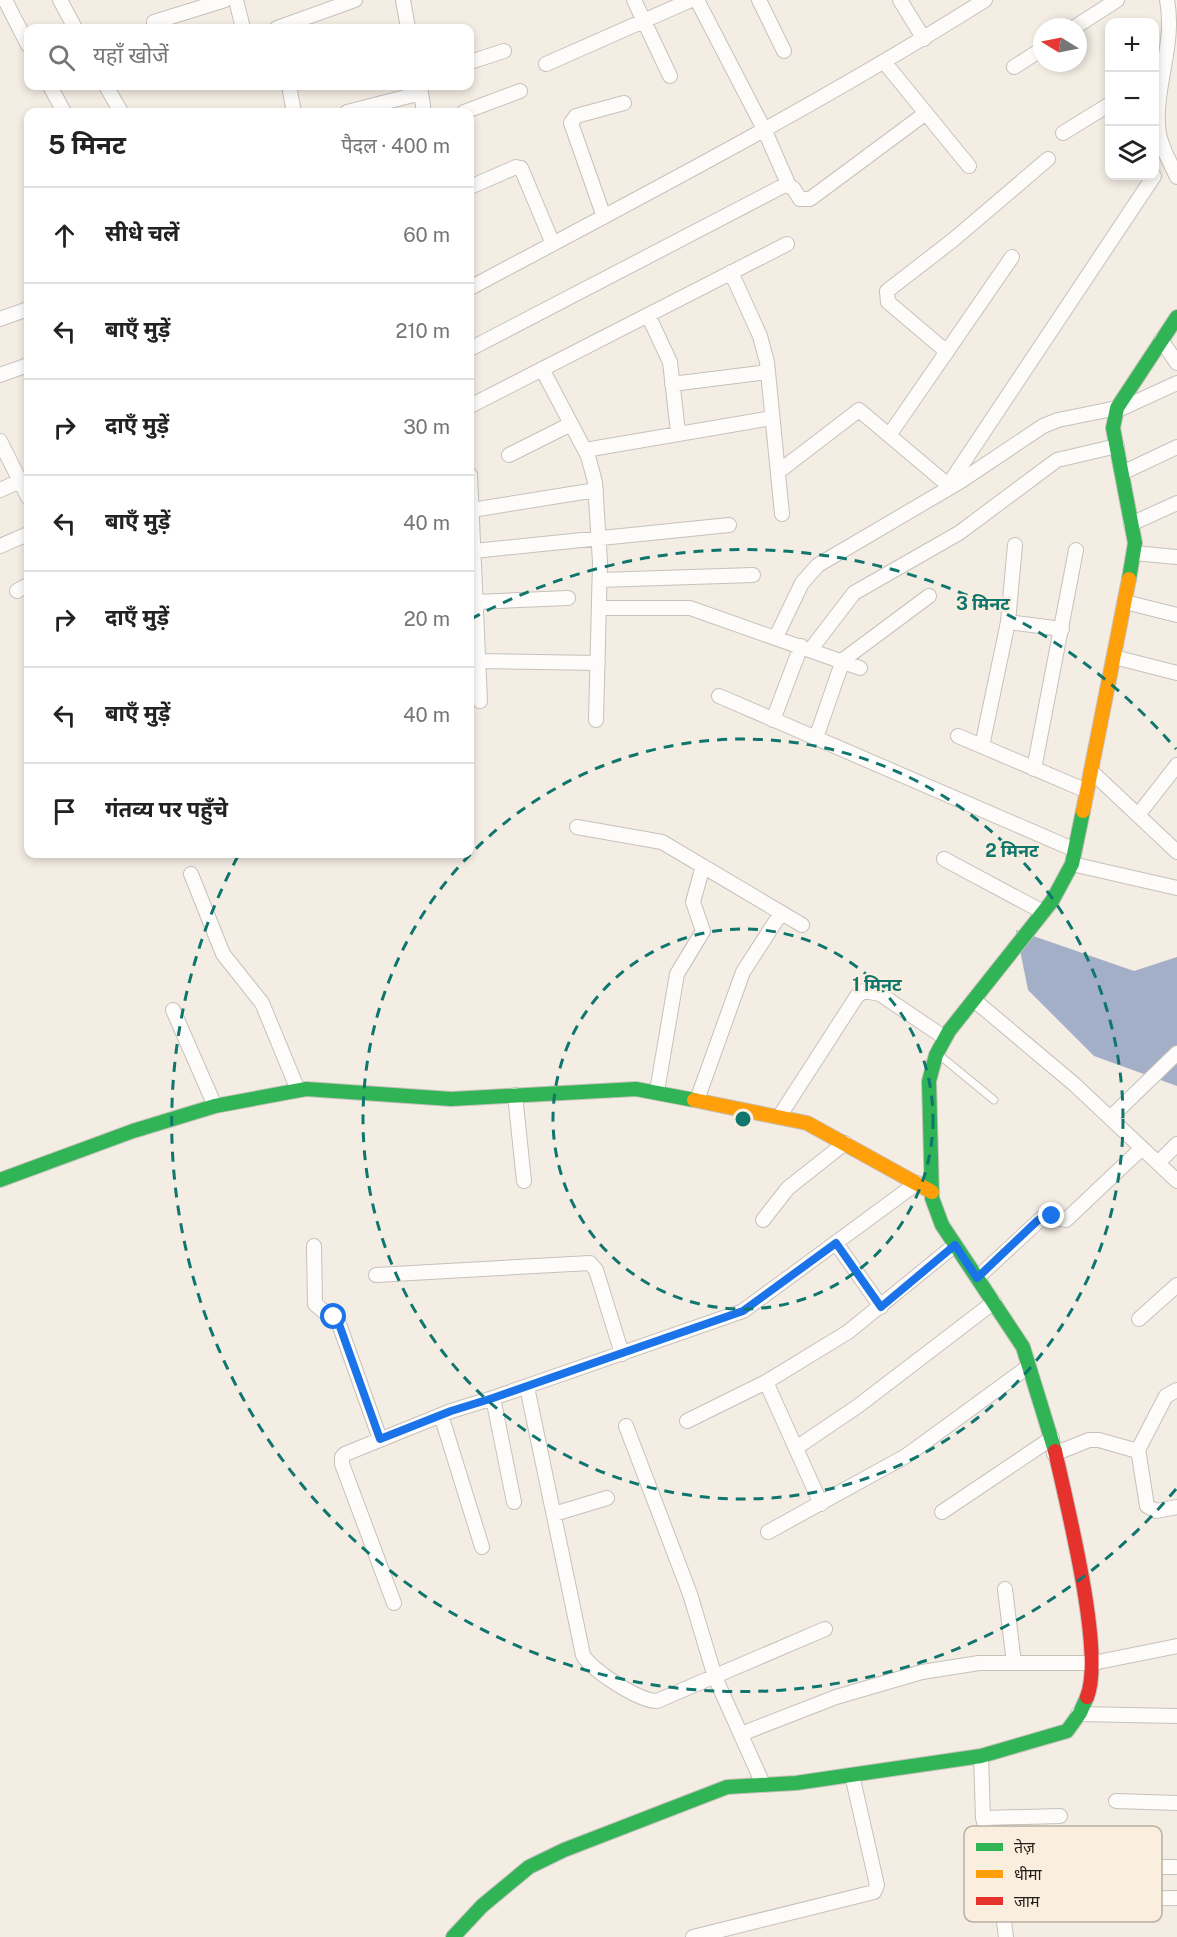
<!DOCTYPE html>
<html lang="hi">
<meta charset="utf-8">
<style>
:root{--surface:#fff;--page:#f2f2f2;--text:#222;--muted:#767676;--line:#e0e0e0}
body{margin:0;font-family:"Public Sans","Noto Sans Devanagari",sans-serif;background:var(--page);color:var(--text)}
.controls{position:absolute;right:18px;top:18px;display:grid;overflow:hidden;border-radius:12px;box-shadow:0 3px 9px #0003}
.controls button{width:54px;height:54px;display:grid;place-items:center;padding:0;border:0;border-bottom:2px solid var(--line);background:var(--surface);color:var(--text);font:30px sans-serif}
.compass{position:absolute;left:1033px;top:18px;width:54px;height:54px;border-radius:50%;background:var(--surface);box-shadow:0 3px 9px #0003;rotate:280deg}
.stop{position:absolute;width:18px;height:18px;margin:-14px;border:4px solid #1a73e8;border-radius:50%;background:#fff}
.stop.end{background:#1a73e8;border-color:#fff;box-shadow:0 2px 6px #0008}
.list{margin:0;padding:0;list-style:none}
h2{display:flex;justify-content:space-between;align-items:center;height:78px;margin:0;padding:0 24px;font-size:26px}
h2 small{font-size:20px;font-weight:400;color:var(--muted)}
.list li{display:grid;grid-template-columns:39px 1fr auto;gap:18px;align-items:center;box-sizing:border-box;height:96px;padding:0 24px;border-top:2px solid var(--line)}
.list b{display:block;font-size:22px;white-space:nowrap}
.list em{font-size:20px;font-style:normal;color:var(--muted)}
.icon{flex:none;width:33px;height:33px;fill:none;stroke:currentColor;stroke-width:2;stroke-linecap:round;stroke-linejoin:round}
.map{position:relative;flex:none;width:1177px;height:1937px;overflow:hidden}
.search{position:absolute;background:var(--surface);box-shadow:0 3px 9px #0003;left:24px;top:24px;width:450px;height:66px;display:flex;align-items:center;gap:15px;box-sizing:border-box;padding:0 21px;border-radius:12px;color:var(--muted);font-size:22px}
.panel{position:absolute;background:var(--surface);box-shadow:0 3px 9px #0003;left:24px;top:108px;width:450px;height:750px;border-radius:12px}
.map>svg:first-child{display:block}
.water{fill:#a2afc7}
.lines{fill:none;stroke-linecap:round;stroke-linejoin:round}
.lane-casing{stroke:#c6c1ba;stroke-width:9}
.street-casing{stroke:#c6c1ba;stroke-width:16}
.fast-casing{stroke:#c6c1ba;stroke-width:16}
.slow-casing{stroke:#c6c1ba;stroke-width:16}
.jam-casing{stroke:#c6c1ba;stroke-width:16}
.lane{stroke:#fdfcfb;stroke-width:7}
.street{stroke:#fdfcfb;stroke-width:14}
.fast{stroke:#30b455;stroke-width:14}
.slow{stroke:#ff9f0a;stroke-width:14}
.jam{stroke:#e5322d;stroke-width:14}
.route{stroke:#1a73e8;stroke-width:8}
.ring{fill:none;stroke:#0f766e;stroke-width:3;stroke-dasharray:10 8}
.key{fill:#faeede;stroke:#b9b0a3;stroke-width:1.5}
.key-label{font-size:16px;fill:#221e18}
.centre{fill:#0f766e;stroke:#faeede;stroke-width:3}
.ring-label{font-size:18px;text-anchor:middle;font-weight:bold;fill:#0f766e;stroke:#faeede;stroke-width:4.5;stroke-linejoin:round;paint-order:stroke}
</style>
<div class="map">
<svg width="1177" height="1937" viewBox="0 0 1177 1937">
<rect width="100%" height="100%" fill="#f4ede4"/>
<path class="water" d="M1016,930L1134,971L1177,957V1086L1094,1056L1028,990Z"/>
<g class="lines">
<defs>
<path id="lane" d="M938,1054L994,1100"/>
<path id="street" d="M5,0L28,45
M60,0L75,28
M236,0L243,28
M403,0L408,28
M634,0L670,76
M697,0L765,131L789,186
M759,0L784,51
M900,0L924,39
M1167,0C1176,46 1152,92 1159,134C1162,149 1171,164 1177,177
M154,22L225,0
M1075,27L1117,0
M277,28L355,0
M470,62L504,51
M885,63L969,166
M546,64L691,0
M1014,67L1042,49
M50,86L64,112
M106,86L121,112
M289,86L294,112
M420,86L424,112
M347,112L421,93
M464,112L520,91
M1063,133L1110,104
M470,187L516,167L521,168L553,244
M604,217L571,123L576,116L624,103
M731,272L760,336L767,362L782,514
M470,288C644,195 818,105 985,0
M648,315L670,362L678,432
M0,319L28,309
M1161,340L1177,363
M470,349L785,185L793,188L800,199H810L926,113
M947,352L888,302L887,291L953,240L1048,159
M542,369L588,456L595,482L600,562L596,720
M0,375L28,365
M672,384L768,372
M470,406L787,244
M1116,411L1177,383
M890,434L1012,257
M0,441L28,497
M585,450L772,418
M509,455L571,424
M778,472L859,410L948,485
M1122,473L1177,447
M470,475L480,701
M947,487L1154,176
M0,490L20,481
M472,510L596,490
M1131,524L1177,503
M0,546L28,534
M474,551L729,525
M1134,553L1177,557
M600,580L753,575
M17,591L28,585
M476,602L568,598
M1125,602L1177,615
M599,608H690L860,668
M1008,622L1062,629
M776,637L802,583L818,565L961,481L1043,426L1058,420L1117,408
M811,649L854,593L959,533L1057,460L1117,446
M1114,657L1177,673
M478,661L598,663
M719,696L1075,850
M773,720L801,646
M958,736L1087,791
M816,738L843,660L929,596
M982,746L1008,622L1015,545
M1034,769L1076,550
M1091,771L1177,852
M1138,815L1177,765
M577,827L662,842L802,925
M944,859L1043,912
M1072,864L1177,888
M191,874L223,954L262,1003L298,1090
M974,1000L1074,1084L1177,1181
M173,1010L215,1106
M657,1091L677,974L703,931L693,902L703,866
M515,1095L524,1181
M697,1100L743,972L781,913
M779,1117L857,996L864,991L880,994L945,1038
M1110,1118L1177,1053
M1158,1163L1177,1144
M763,1220L788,1188L845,1143
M836,1243L881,1307
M314,1246L315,1304L339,1324L380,1439
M376,1275L590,1263L596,1270L622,1354
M977,1278L1044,1216L1066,1220L1142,1148
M1139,1319L1177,1285
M766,1382L821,1504
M527,1387L583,1655C591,1670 639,1701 657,1701L825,1629
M493,1398L514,1502
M441,1415L482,1547
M687,1421L766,1382L848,1332L955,1245
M626,1426L690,1594L715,1677L763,1784
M796,1448L858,1406L994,1302
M1138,1449L1147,1506L1156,1511L1177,1507
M1054,1454L1089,1440H1099L1134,1450L1139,1448L1166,1396L1177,1390
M942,1512L1052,1438
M554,1514L607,1498
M768,1532L906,1456L1029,1366
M1005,1589L1014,1663
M394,1603L342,1464V1457L345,1454L451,1411L493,1398L743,1311L917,1183
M1078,1714L1177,1716
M741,1734L836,1697L922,1672L979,1663H1093L1177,1646
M981,1756L983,1818L998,1876L1006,1937
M1116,1801L1177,1803
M983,1818L1060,1816
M996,1868L1175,1867
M1119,1899L1177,1898
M693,1937L874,1892L877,1885L852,1775"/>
<path id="fast" d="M1129,579L1135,543L1113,428L1117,408L1177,317
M0,1180L133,1131L215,1106L306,1089L451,1099L636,1089L694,1100
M1055,1451L1023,1347L942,1225L932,1198L929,1081L936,1055L949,1031L1052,901L1072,864L1083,811
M453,1937L482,1906L529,1867L564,1850L727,1787L796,1783L981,1756L1067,1731L1080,1713L1087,1697"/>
<path id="slow" d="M1083,811L1129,579
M694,1100L807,1123L932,1192"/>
<path id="jam" d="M1055,1451C1066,1502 1105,1653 1087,1697"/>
</defs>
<use href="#lane" class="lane-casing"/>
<use href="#street" class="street-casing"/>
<use href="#fast" class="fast-casing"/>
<use href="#slow" class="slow-casing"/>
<use href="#jam" class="jam-casing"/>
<use href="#lane" class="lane"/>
<use href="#street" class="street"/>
<use href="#fast" class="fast"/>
<use href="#slow" class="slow"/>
<use href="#jam" class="jam"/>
</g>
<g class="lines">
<path class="route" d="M334,1317L339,1324L380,1439L451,1411L493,1398L743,1311L836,1243L881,1307L955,1245L977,1278L1037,1221L1044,1216H1052"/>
</g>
<g class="ring">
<circle cx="743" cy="1119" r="190"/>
<circle cx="743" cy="1119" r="380"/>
<path d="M1176 1489A569 569 0 0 1 238 856M471 619A569 569 0 0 1 1176 749"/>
</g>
<rect x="964" y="1826" width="198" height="96" rx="9" class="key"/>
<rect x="976" y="1843" width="27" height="8" fill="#30b455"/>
<rect x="976" y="1870" width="27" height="8" fill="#ff9f0a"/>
<rect x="976" y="1897" width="27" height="8" fill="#e5322d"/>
<g class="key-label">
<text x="1014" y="1853">तेज़</text>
<text x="1014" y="1880">धीमा</text>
<text x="1014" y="1907">जाम</text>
</g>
<circle cx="743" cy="1119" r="9" class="centre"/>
<g class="ring-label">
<text x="983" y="610">3 मिनट</text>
<text x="1012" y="857">2 मिनट</text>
<text x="877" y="991">1 मिनट</text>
</g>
</svg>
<div class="controls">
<button>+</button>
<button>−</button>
<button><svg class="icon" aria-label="layers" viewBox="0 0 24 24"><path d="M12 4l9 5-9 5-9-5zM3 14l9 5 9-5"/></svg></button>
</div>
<svg class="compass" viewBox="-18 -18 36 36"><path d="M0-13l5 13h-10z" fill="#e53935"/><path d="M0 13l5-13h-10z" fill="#767676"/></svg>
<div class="stop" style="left:334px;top:1317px"></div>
<div class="stop end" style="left:1052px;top:1216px"></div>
<div class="search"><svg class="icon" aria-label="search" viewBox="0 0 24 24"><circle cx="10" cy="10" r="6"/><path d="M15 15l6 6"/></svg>यहाँ खोजें</div>
<section class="panel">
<h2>5 मिनट<small>पैदल · 400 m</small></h2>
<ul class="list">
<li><svg class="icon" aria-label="ahead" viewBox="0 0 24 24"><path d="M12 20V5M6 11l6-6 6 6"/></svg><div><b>सीधे चलें</b></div><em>60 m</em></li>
<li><svg class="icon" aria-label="left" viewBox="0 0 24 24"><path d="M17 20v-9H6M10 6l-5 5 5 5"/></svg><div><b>बाएँ मुड़ें</b></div><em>210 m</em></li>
<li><svg class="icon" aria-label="right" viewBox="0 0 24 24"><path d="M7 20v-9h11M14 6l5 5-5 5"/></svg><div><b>दाएँ मुड़ें</b></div><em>30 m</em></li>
<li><svg class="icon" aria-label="left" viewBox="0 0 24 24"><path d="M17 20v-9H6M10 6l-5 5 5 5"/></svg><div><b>बाएँ मुड़ें</b></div><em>40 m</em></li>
<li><svg class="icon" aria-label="right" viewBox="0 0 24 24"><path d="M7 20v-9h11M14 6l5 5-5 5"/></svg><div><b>दाएँ मुड़ें</b></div><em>20 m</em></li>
<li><svg class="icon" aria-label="left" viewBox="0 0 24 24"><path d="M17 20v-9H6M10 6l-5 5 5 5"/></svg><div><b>बाएँ मुड़ें</b></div><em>40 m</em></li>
<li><svg class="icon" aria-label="arrive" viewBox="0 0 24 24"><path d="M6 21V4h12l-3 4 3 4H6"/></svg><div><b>गंतव्य पर पहुँचे</b></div></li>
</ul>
</section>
</div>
